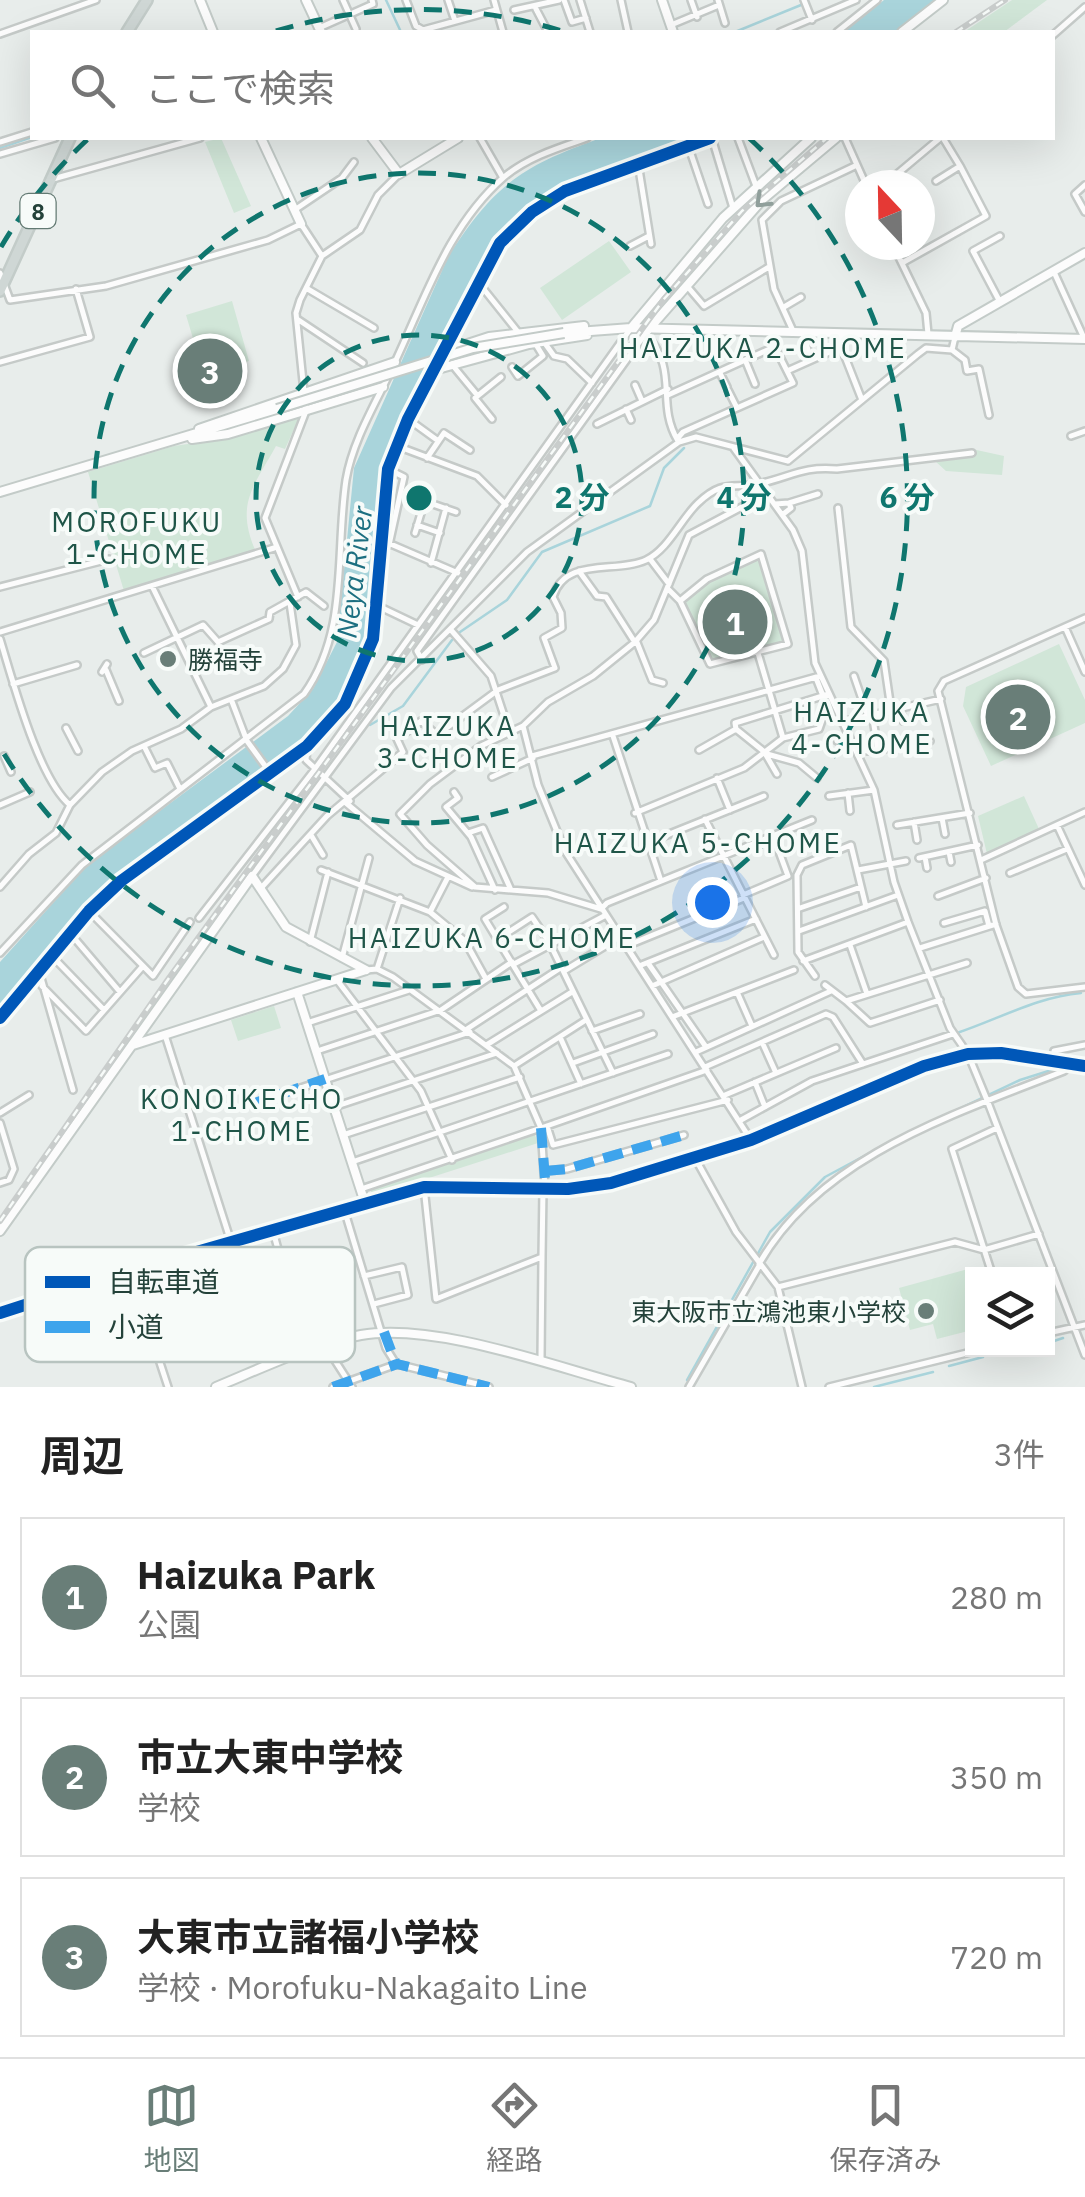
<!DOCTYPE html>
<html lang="ja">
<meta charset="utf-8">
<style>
:root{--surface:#fff;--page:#f6f6f6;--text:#222;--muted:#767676;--line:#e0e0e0;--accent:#697e78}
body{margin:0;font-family:"IBM Plex Sans","Noto Sans JP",sans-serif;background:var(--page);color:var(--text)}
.controls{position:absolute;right:30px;bottom:30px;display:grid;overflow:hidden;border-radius:0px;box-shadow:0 10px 40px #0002}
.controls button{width:90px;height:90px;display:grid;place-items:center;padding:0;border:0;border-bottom:2px solid var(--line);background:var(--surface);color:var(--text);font:50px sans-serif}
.compass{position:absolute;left:845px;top:170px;width:90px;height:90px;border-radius:50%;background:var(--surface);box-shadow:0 10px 40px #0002;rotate:338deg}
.you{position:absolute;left:712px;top:902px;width:35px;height:35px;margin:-25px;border:8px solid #fff;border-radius:50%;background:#1a73e8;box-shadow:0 0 0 15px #1a73e833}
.badge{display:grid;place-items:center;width:65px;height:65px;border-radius:50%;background:var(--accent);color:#fff;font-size:32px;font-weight:700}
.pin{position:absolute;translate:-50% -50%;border:5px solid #fff;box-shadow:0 2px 10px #0006}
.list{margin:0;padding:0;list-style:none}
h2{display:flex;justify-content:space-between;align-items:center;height:130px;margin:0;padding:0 40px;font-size:42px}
h2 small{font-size:32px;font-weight:400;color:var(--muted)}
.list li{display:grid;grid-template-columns:65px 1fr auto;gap:30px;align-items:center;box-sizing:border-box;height:160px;margin:0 20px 20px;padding:0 20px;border:2px solid var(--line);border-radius:0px}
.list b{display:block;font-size:38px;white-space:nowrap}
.list p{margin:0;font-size:32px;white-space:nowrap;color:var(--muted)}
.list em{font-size:32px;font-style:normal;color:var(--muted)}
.icon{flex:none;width:55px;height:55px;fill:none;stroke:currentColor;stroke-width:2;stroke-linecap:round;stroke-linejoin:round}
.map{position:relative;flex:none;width:1085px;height:1387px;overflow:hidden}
.search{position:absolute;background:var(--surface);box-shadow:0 10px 40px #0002;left:30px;right:30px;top:30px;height:110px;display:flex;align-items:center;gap:25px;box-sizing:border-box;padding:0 35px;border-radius:0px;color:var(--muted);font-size:38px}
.sheet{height:670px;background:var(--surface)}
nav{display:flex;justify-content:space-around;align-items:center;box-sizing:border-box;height:140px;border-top:2px solid var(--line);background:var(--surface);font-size:28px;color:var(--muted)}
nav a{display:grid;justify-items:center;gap:5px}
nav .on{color:var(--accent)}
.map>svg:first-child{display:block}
.green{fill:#d1e6d8}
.water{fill:#a9d4db}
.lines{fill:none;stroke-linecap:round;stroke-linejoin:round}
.stream{stroke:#a9d4db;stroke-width:2.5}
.street-casing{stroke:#c5cac8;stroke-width:10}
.secondary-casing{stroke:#c3cbc8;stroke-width:12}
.primary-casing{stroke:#c3ccc9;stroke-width:14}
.street{stroke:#fcfcfc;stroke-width:5}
.secondary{stroke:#fcfcfc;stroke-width:8}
.primary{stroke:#cfd7d5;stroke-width:9}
.rail-casing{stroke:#c9cdcc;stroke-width:6}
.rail{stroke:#f7fbf9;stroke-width:2.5;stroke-dasharray:8;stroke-linecap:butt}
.secondary-bridge-casing{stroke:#c3cbc8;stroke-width:12;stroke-linecap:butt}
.secondary-bridge{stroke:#fcfcfc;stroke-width:8}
.quiet{stroke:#3ea4ec;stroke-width:10;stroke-dasharray:20 10;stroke-linecap:butt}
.cycleway-casing{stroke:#f7fbf9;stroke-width:19}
.cycleway{stroke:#0057b8;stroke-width:12}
.oneway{stroke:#909f9b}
.ring{fill:none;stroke:#0f766e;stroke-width:5;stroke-dasharray:18 12}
.poi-dot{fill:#697e78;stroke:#f7fbf9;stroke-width:4}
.labels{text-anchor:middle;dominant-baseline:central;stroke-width:8;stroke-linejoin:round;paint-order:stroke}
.shield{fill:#f7fbf9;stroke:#637a73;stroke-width:2.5}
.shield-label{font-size:22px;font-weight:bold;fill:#24423a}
.poi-label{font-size:25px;fill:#24423a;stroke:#f7fbf9;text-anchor:start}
.neighbourhood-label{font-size:28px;letter-spacing:2.5px;fill:#1f5548;stroke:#f7fbf9}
.water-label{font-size:28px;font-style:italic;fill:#1c6f80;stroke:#f7fbf9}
.key{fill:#f7fbf9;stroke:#b8c4c0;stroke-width:2.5}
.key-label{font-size:28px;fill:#24423a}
.centre{fill:#0f766e;stroke:#f7fbf9;stroke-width:5}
.ring-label{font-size:30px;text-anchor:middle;font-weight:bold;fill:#0f766e;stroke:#f7fbf9;stroke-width:8;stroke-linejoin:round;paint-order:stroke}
</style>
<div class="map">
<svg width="1085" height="1387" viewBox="0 0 1085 1387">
<rect width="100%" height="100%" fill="#e8edeb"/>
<path class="green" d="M1012,0H1047L1004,32H964Z
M221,138L251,206L234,213L205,142Z
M609,241L631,272L562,320L540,288Z
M232,301L249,361L204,375L186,315Z
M296,415L300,416L285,449L276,446C253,488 235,504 256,552L124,591L88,472L174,446L229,438Z
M972,449L1004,456L1002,475L946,471L934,460L941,452Z
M760,556L784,642L712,662L682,602L708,581Z
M1059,644L1085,700V723L991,766L963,706L966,687Z
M1024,796L1039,829L987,854L978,816Z
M274,1006L281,1028L238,1041L231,1020Z
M535,1135L538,1143L373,1196L370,1189Z
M968,1269L972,1330L937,1339L933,1324L910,1330L899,1288Z"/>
<path class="water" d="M884,0H936L897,32H844Z
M601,138H695C643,157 576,170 532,206C469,256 423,383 389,458C373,520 382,599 364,655C334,751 191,822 114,884L86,910L0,1011V962L88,864L288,716L313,689L337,642L354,468L449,255C495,184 522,166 601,138Z"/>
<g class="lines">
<path class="stream" d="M386,0L401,32
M735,32L801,5
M0,148L32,137
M460,632L507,600L542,552L650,506L664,468L684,448
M370,725L403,706L452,640
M957,1033C999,1019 1037,997 1081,993
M913,1131L1020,1080L1058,1068
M1048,1343L1063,1338
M949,1366L983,1357
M687,1380L770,1232L825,1177L892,1141
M874,1387L933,1372"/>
<defs>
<path id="street" d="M343,0L356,29
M406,0L416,26L423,30L496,10
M448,0L455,21
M494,0L503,32
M564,0L572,22L586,18
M580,0L590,32
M621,0L628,32
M691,0L697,17
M718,0L725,23
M804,0L812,20
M536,9L548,32
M514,10L559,0
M671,25L719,5
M319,28L373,4L372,0
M780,32L856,0
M837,32L877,0
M0,34L96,0
M1052,36L1085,7
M480,138L503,178
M712,138L733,208
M738,138L756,186
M845,138L866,185
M943,138L960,166
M0,142L32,132
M688,145L708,204
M0,154L55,138
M638,163L651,244
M53,179L200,138
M884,185L940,138
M1085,185L1075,194L1085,212
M296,209L342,178L354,162
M893,245L926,313L928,334
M630,246L649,236
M902,263L986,216L960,166L936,181
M1054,272L1084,338
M0,273L10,300L106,286L268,240L301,224L322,256
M478,282L518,332
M687,286L704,306L769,267
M306,288L374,328
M1000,302L973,251L1000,236
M784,307L801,297
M297,319L363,363
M794,333L774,289L762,220L781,201L857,165
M803,333L811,360
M646,334C680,372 655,402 678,441
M842,334L840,344L862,400
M544,342L554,356L567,359L592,383
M952,350L965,360L967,371L979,369L989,415
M0,362L90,337L76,289
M746,362L755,384
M454,367L477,395
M512,367L518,376L543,356L535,343
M787,371L834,350
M720,373L727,387
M635,385L642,401
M728,390L737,408
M668,395L774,347
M626,409L631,420
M408,419L437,440
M492,419L475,398L501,377
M597,424L668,389
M1071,436L1085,431
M677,439L683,432L793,383L775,347V333
M397,446L477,476L506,505
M733,447L793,530L802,551L815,663L874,790L894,882L908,922L950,1028L968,1054L987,1100L1085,1355
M427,458L444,433L470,450
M788,461L918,354L926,348L952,350L955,337
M388,469L404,477L389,545
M424,501L456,512
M789,503L818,494
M775,504L789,503L791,508L782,515
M838,508L851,627L884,661L891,709
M417,525L440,533
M415,533L428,490
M379,539L458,573
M650,559L669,584
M431,563L446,508
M579,571L597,596L606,597L634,641
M152,586L211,707
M0,587L109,559
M669,590L680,601L710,664L788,644L761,554L707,579L680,601
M298,597L265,518L306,411L296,313L300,300L322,256L360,230L378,195L399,174
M376,605L418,625
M1085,618L944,681L938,691L996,925L1018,987L1026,994L1085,987
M1065,627L1085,672
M451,630L491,676L509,731
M0,632L274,548
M0,639C13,681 38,778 70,805
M636,640L652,680L663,683
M144,653L203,625L218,642L269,619L270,612L306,592L324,606
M422,660L417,651L648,330
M106,670L119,701
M102,672L107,664
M854,676L867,714
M13,684L77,665
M231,699L247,741L271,774
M900,707L903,721
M841,722L941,699
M523,726L538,785L565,851L751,1140
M66,728L78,751
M736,729L767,754L799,763L817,778
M613,736L661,881
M783,738L819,729L827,706L816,678
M837,741L848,737
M144,746L155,768L167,763L180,789
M307,746L306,760L350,801
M699,750L736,729L735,723L829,694
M878,750L930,741
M867,751L878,750L872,713
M766,755L777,774
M4,756L11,772
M532,756L820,676
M492,777L533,758
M717,778L730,810
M454,792L458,798L446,807L471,837L495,890
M848,793L850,811
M829,796L874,790
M346,803L415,861L472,887
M0,805L30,792
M635,813L744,768L783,738L758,653
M942,818L945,834
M705,819L774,955
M914,822L917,840
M897,825L970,813
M1057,825L1085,885
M468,833L483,828L511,890
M311,835L323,855
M647,843L764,796
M949,852L951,862
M925,857L927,868
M919,858L978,845
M981,860L1085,812
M321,870L430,912L465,941L486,979
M858,870L906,861
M1010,873L1067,849
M252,876L391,688L527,552L679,442L696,437L788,461
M0,887L29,854L56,833L70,805L102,772L132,751L181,729L211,707L264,686L283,669L296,645L290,603
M262,887L327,816L403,752L397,739L421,721L437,735L498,690L555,668L544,638L562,628L561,613L553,597C565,556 616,574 646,560C668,550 681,519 698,503C724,478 733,490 762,483C792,476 804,466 837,469L972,453
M743,895L788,876L774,838
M938,896L986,878
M504,907L485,919L541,1011
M800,908L861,887
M601,909L548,893L475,887L427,845L400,814L430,784L481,746L523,726L548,702L593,676L635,642L654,620L689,535L755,500L761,484
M601,909L607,903L812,820
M89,911L153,976L190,922
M430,912L448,877
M199,918L315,769L631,328
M944,923L985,911L989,926
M799,931L898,895
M70,933L120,992
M498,939L532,917L549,942
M310,942L328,872
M850,945L867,994
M626,946L744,898
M552,948L613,1073
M920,948L996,924
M0,953L82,865L304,694C349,631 335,554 346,480C353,438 379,398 396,360C426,296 449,225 504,177C528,157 558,148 587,138
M52,956L104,1010
M342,958L369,858
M803,961L908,922
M648,963L706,1047
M514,964L606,915
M639,966L756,919
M377,969L400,898
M39,971L73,1090
M564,971L620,937
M815,976L798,952L797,875L802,865L851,845L866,907
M337,980L421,1091L452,1160
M825,985L846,1001L967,963
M42,986L86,1031L143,966
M652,986L764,937
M737,992L752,1026
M846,1001L870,1023L940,1000
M672,1017L794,970
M0,1018L89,911L121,881L307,746L345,704L373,639L388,469L408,419L500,243L532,212L565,191L710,138
M307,1023L409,990
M467,1029L562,967
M592,1031L640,1014
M165,1035L231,1242
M560,1037L581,1084
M762,1042L776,1073
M488,1044L572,992
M317,1051L441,1010L512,962
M696,1052L831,991
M1053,1062L1054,1051L1085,1045
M573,1063L653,1034
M514,1066L586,1020
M705,1067L826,1014L833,1017L863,1064
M755,1082L765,1107
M725,1095L836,1048
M252,1104L470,1032
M334,1107L497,1053
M0,1113L29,1095
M741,1120L812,1081L953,1034
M0,1123L14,1169L9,1180L0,1183
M547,1126L553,1145L728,1100
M343,1135L520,1077
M695,1158L736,1232L778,1287L955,1242L984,1250L1039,1234
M352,1162L668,1054
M545,1171L567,1169L684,1135
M424,1187L436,1299L542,1257L543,1189
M545,1188L541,1128L707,1070
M361,1189L541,1128L514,1066L393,977L377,969L366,970
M344,1209L386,1348L396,1364
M273,1231L306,1351
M759,1264C820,1156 955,1114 1064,1071L1069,1065
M130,1271L168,1387
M992,1274L952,1149L997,1128
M364,1276L402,1267L408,1295L374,1304
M778,1287L802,1387
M1048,1333L1085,1325
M325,1345L352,1387
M541,1359L542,1257
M333,1387L397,1364L489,1387
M689,1387L759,1266
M829,1387L979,1350"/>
<path id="secondary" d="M200,0L213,32
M306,0L321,32
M662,0L673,32
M902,32L943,0
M261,138L301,224
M372,138L399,174L458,138
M631,328L723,218L811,138
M648,330L762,200L836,138
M564,333L631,328L1085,339
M955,337L958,326L1085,253
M446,351L489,337L584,326
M434,370L529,344L587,335
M199,429L395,362
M192,439L228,434L383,387
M0,492L277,409
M297,992L365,1203
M133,1045L366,970
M0,1231L252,876L286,927L366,970
M0,1313L130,1271L424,1187L568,1189L611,1183L751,1140L924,1066L968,1054L1001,1053L1085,1066
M216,1387C262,1368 311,1344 361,1335C436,1322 555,1367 631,1387"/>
<path id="primary" d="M127,32L147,0
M0,291L70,138"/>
</defs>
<use href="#street" class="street-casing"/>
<use href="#secondary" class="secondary-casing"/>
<use href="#primary" class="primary-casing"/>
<use href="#street" class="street"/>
<use href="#secondary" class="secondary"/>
<use href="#primary" class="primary"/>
<defs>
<path id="rail" d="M956,32L1005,0
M0,1221L169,978L664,299L742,211L827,138"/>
</defs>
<use href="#rail" class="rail-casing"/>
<use href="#rail" class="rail"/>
<defs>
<path id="secondary-bridge" d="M277,409L473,348L564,333"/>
</defs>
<use href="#secondary-bridge" class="secondary-bridge-casing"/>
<use href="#secondary-bridge" class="secondary-bridge"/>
<path class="quiet" d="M252,1104L325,1079
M541,1128L545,1179
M545,1171L567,1169L684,1135
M384,1332L396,1364
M333,1387L397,1364L489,1387"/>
<defs>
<path id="cycleway" d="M0,1018L89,911L121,881L307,746L345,704L373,639L388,469L408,419L500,243L532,212L565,191L710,138
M0,1313L130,1271L424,1187L568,1189L611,1183L751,1140L924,1066L968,1054L1001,1053L1085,1066"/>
</defs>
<use href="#cycleway" class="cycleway-casing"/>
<use href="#cycleway" class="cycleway"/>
</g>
<defs><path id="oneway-chevron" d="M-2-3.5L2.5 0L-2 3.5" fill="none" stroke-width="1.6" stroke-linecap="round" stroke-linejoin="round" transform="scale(2.5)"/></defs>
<use class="oneway" href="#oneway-chevron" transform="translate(762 201) rotate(136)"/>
<g class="ring">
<circle cx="419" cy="498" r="163"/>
<circle cx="419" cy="498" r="325"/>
<path d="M1 247A488 488 0 0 1 89 138M276 31A488 488 0 0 1 562 31M749 138A488 488 0 1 1 1 749"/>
</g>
<g class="poi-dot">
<circle cx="168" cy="659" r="10"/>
<circle cx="926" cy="1311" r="10"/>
</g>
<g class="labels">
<rect class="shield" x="20.5" y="194" width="35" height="34" rx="8"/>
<g class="shield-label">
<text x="38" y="211">8</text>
</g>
<g class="poi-label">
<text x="188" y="659">勝福寺</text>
<text x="906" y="1311" text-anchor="end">東大阪市立鴻池東小学校</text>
</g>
<g class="neighbourhood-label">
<text x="763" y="347">HAIZUKA 2-CHOME</text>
<text x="137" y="521">MOROFUKU<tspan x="137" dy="32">1-CHOME</tspan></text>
<text x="862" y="711">HAIZUKA<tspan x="862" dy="32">4-CHOME</tspan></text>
<text x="448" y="725">HAIZUKA<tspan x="448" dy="32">3-CHOME</tspan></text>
<text x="698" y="842">HAIZUKA 5-CHOME</text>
<text x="492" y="937">HAIZUKA 6-CHOME</text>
<text x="242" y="1098">KONOIKECHO<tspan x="242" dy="32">1-CHOME</tspan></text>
</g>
<g class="water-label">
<text transform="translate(354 572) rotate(-83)">Neya River</text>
</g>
</g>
<rect x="25" y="1247" width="330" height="115" rx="15" class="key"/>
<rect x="45" y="1276" width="45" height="12" fill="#0057b8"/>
<rect x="45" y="1321" width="45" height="12" fill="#3ea4ec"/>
<g class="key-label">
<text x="108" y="1292">自転車道</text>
<text x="108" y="1337">小道</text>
</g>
<circle cx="419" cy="498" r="15" class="centre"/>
<g class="ring-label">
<text x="582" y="508">2 分</text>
<text x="744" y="508">4 分</text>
<text x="907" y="508">6 分</text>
</g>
</svg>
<div class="controls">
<button><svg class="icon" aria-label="layers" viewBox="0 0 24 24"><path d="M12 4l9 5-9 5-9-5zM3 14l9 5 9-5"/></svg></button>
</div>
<svg class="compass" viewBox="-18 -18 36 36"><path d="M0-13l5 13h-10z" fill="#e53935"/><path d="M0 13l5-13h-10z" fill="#767676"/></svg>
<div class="you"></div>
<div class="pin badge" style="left:735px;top:622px">1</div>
<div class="pin badge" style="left:1018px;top:717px">2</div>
<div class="pin badge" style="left:210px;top:371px">3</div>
<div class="search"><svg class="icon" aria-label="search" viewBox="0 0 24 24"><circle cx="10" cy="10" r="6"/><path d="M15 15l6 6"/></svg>ここで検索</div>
</div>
<section class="sheet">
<h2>周辺<small>3件</small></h2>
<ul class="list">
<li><span class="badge">1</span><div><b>Haizuka Park</b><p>公園</p></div><em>280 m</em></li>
<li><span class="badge">2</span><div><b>市立大東中学校</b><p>学校</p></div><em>350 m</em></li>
<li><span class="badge">3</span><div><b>大東市立諸福小学校</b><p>学校 · Morofuku-Nakagaito Line</p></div><em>720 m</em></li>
</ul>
</section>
<nav>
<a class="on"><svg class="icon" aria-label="map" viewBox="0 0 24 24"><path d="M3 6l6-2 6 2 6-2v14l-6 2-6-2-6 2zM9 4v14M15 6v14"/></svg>地図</a>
<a><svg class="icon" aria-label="directions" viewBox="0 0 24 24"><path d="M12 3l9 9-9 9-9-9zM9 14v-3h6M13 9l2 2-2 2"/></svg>経路</a>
<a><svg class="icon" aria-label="saved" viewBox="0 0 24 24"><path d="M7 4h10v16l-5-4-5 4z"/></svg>保存済み</a>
</nav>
